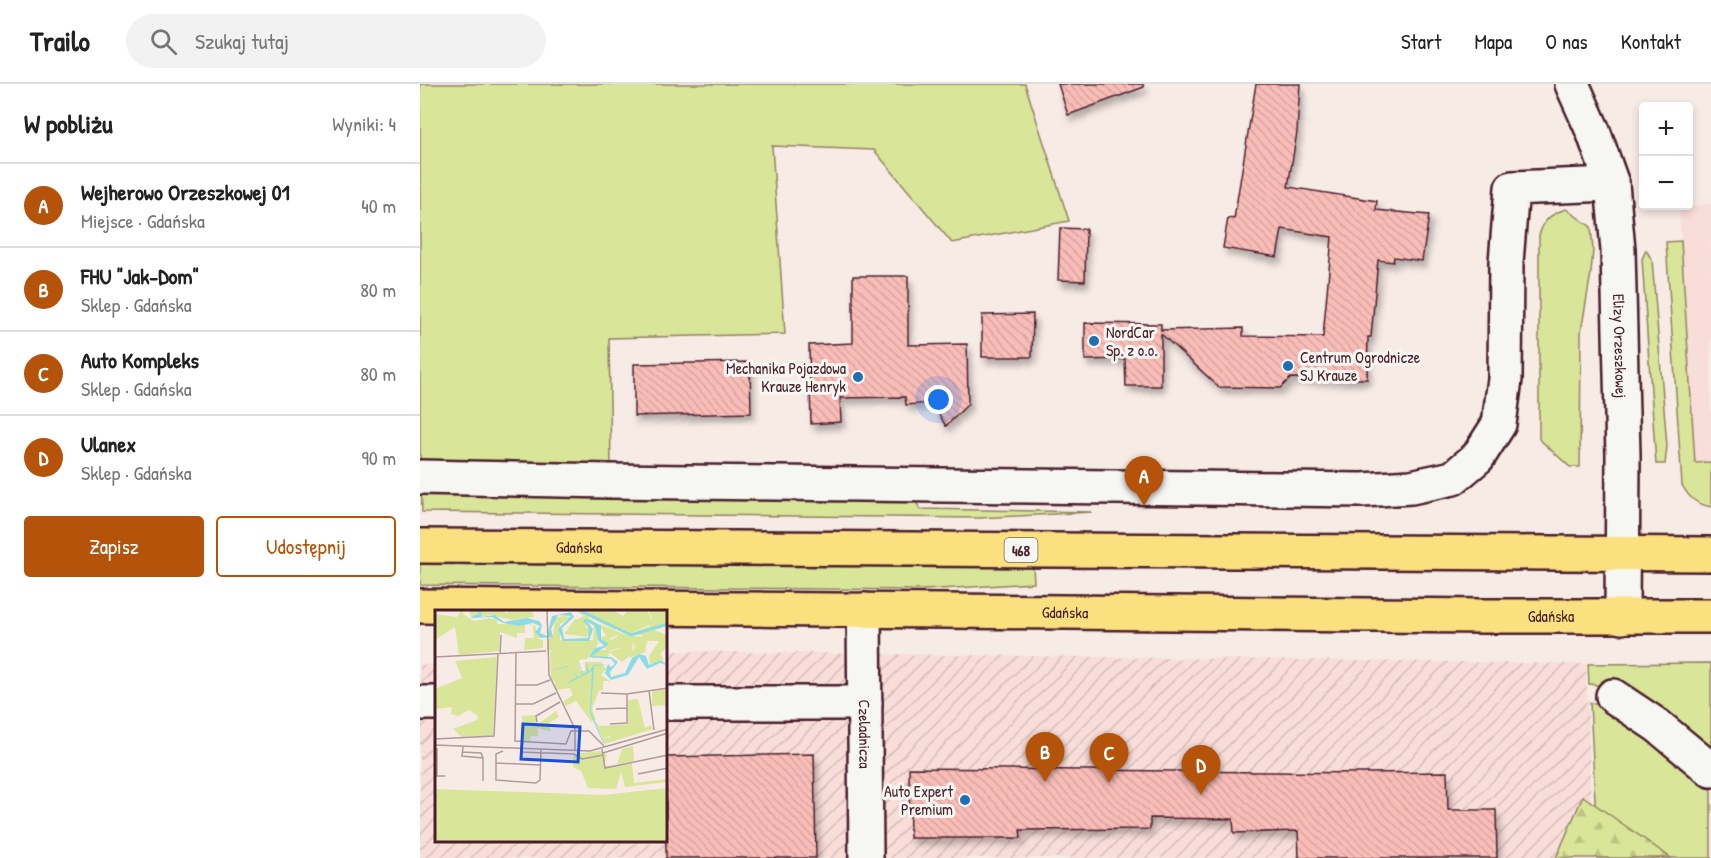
<!DOCTYPE html>
<html lang="pl">
<meta charset="utf-8">
<style>
:root{--surface:#fff;--page:#f2f2f2;--text:#222;--muted:#767676;--line:#e0e0e0;--accent:#b45309}
body{margin:0;font-family:"Patrick Hand",sans-serif;background:var(--page);color:var(--text)}
.controls{position:absolute;right:18px;top:18px;display:grid;overflow:hidden;border-radius:6px;box-shadow:0 3px 9px #0003}
.controls button{width:54px;height:54px;display:grid;place-items:center;padding:0;border:0;border-bottom:2px solid var(--line);background:var(--surface);color:var(--text);font:30px sans-serif}
.you{position:absolute;left:519px;top:316px;width:21px;height:21px;margin:-15px;border:4px solid #fff;border-radius:50%;background:#1a73e8;box-shadow:0 0 0 9px #1a73e833}
.badge{display:grid;place-items:center;width:39px;height:39px;border-radius:50%;background:var(--accent);color:#fff;font-size:20px;font-weight:700}
.pin{position:absolute;translate:-50% -50px;filter:drop-shadow(0 2px 3px #0008)}
.pin::after{content:'';position:absolute;top:32px;width:21px;height:18px;background:inherit;clip-path:polygon(0 0,100% 0,50% 100%)}
.list{margin:0;padding:0;list-style:none}
h2{display:flex;justify-content:space-between;align-items:center;height:78px;margin:0;padding:0 24px;font-size:26px}
h2 small{font-size:20px;font-weight:400;color:var(--muted)}
.list li{display:grid;grid-template-columns:39px 1fr auto;gap:18px;align-items:center;box-sizing:border-box;height:84px;padding:0 24px;border-top:2px solid var(--line)}
.list b{display:block;font-size:22px;white-space:nowrap}
.list p{margin:0;font-size:20px;white-space:nowrap;color:var(--muted)}
.list em{font-size:20px;font-style:normal;color:var(--muted)}
.actions{display:flex;gap:12px;padding:18px 24px}
.actions a{flex:1;padding:14px 0;border:2px solid var(--accent);border-radius:6px;text-align:center;font-size:21px;color:var(--accent)}
.actions .main{background:var(--accent);color:#fff}
.icon{flex:none;width:33px;height:33px;fill:none;stroke:currentColor;stroke-width:2;stroke-linecap:round;stroke-linejoin:round}
.map{position:relative;flex:none;width:1291px;height:774px;overflow:hidden}
header{display:flex;align-items:center;gap:36px;box-sizing:border-box;height:84px;padding:0 30px;background:var(--surface);border-bottom:2px solid var(--line)}
header strong{font-size:28px}
nav{display:flex;gap:33px;margin-inline-start:auto;font-size:21px}
.search{width:420px;height:54px;background:var(--page);display:flex;align-items:center;gap:15px;box-sizing:border-box;padding:0 21px;border-radius:33px;color:var(--muted);font-size:22px}
main{display:flex}
aside{flex:1;background:var(--surface)}
.map>svg:first-child{display:block}
.built{fill:#f8ddd8}
.industrial{fill:url(#industrial-furrows)}
.green{fill:#d9e598;stroke:#928262;stroke-width:1.5}
.forest{fill:url(#forest-firs);stroke:#928262;stroke-width:1.5}
.building{fill:url(#building-back-hatch);stroke:#4a1f2b;stroke-width:1.5;filter:url(#shadow)}
.lines{fill:none;stroke-linecap:round;stroke-linejoin:round}
.street-casing{stroke:#4a1f2b;stroke-width:38}
.secondary-casing{stroke:#4a1f2b;stroke-width:38}
.primary-casing{stroke:#4a1f2b;stroke-width:38}
.street{stroke:#f6f6f2;stroke-width:33}
.secondary{stroke:#f6f6f2;stroke-width:33}
.primary{stroke:#fbe080;stroke-width:33}
.poi-dot{fill:#1f6fb2;stroke:#f6f6f2;stroke-width:2}
.labels{text-anchor:middle;dominant-baseline:central;stroke-width:6;stroke-linejoin:round;paint-order:stroke}
.shield{fill:#f6f6f2;stroke:#7e6067;stroke-width:1.5}
.shield-label{font-size:15px;font-weight:bold;fill:#4a1f2b}
.poi-label{font-size:16px;fill:#4a1f2b;stroke:#f6f6f2;text-anchor:start}
.street-label{font-size:16px;fill:#4a1f2b;stroke:#f6f6f2}
.inset-river{fill:none;stroke:#8bdce6;stroke-width:3}
.inset-road{fill:none;stroke:#b2999b;stroke-width:1.5}
.view{fill:#1d4ed8;fill-opacity:0.15;stroke:#1d4ed8;stroke-width:3}
.inset-edge{fill:none;stroke:#4a1f2b;stroke-width:3}
</style>
<header>
<strong>Trailo</strong>
<div class="search"><svg class="icon" aria-label="search" viewBox="0 0 24 24"><circle cx="10" cy="10" r="6"/><path d="M15 15l6 6"/></svg>Szukaj tutaj</div>
<nav><a>Start</a><a>Mapa</a><a>O nas</a><a>Kontakt</a></nav>
</header>
<main>
<aside>
<h2>W pobliżu<small>Wyniki: 4</small></h2>
<ul class="list">
<li><span class="badge">A</span><div><b>Wejherowo Orzeszkowej 01</b><p>Miejsce · Gdańska</p></div><em>40 m</em></li>
<li><span class="badge">B</span><div><b>FHU &quot;Jak-Dom&quot;</b><p>Sklep · Gdańska</p></div><em>80 m</em></li>
<li><span class="badge">C</span><div><b>Auto Kompleks</b><p>Sklep · Gdańska</p></div><em>80 m</em></li>
<li><span class="badge">D</span><div><b>Ulanex</b><p>Sklep · Gdańska</p></div><em>90 m</em></li>
</ul>
<div class="actions"><a class="main">Zapisz</a><a>Udostępnij</a></div>
</aside>
<div class="map">
<svg width="1291" height="774" viewBox="0 0 1291 774">
<defs>
<pattern id="industrial-furrows" width="10" height="10" patternUnits="userSpaceOnUse" patternTransform="scale(1.5)"><rect width="10" height="10" fill="#f8ddd8"/><path d="M-1 1l2-2M0 10L10 0M9 11l2-2" fill="none" stroke="#d6bdba"/></pattern>
<pattern id="forest-firs" width="22" height="20" patternUnits="userSpaceOnUse" patternTransform="scale(1.5)"><rect width="22" height="20" fill="#d9e598"/><path d="M5 1l3.5 6h-7zM16 11l3.5 6h-7z" fill="#bcc483"/></pattern>
<pattern id="building-back-hatch" width="6" height="6" patternUnits="userSpaceOnUse" patternTransform="scale(1.5)"><rect width="6" height="6" fill="#f9bdb8"/><path d="M-1 5l2 2M0 0l6 6M5-1l2 2" fill="none" stroke="#d7a29e"/></pattern>
<filter id="shadow"><feDropShadow dx="3.5" dy="6" stdDeviation="3" flood-color="#0004"/></filter>
</defs>
<rect width="100%" height="100%" fill="#f7ebe6"/>
<filter id="ink" filterUnits="userSpaceOnUse"><feTurbulence type="fractalNoise" baseFrequency=".0167" numOctaves="2"/><feDisplacementMap in="SourceGraphic" scale="12" xChannelSelector="R" yChannelSelector="G"/><feConvolveMatrix kernelMatrix="1 2 1 2 8 2 1 2 1" color-interpolation-filters="sRGB"/></filter>
<g filter="url(#ink)">
<path class="built" d="M1291,119V423L1281,421L1268,412L1262,401L1246,158L1261,157L1259,125Z"/>
<path class="industrial" d="M246,567L1166,580L1173,774H0V581L16,580V758H246Z"/>
<path class="green" d="M0,0H605L649,137L532,159L454,66L352,62L365,250L189,254L191,382L378,416L496,418L500,425L672,428L559,434L2,428L0,361Z
M1146,125L1171,143L1173,166L1171,189L1161,248L1160,383H1150L1119,355V151C1124,136 1130,130 1146,125Z
M1261,157L1275,379L1291,378V423C1276,420 1269,414 1262,401L1246,158Z
M1226,166L1232,176L1247,362L1245,380H1236L1222,175Z
M0,477L613,482L614,499L504,506L0,501Z
M1291,579V667L1201,604L1169,600L1168,580Z
M1170,619L1205,627L1224,641L1271,692L1291,697V774H1178Z"/>
<path class="forest" d="M1163,712L1251,774H1136Z"/>
<path class="building" d="M638,0H723L724,3L648,31Z
M836,0H880L877,48L868,103L957,117L956,126L1009,131L1002,177L974,173L973,178L958,176L951,253H948L947,295L871,294L860,304L799,303L741,250V302H706L705,275L665,276V239L741,240V246L823,244V252L903,253L912,153L862,145L857,173L803,164L808,134L814,135Z
M640,144L666,145L665,197L638,196Z
M433,192H488V261L547,260L548,320L526,342L512,319L486,321L485,313L420,314L421,338L391,340L389,261L433,259Z
M613,230L612,273H562V231Z
M330,278L331,329L214,332V280Z
M394,670L396,774H246V673Z
M489,684L941,689L1027,688L1028,726H1076L1077,774H879L878,747L814,749L813,735L730,734V745L600,746L601,754H490Z"/>
<g class="lines">
<defs>
<g id="street">
<path d="M0,393L189,397L942,406L991,403L1033,394L1058,373L1079,340L1085,295L1086,178L1092,104L1192,100"/>
<path id="s1" d="M444,526L446,774"/>
<path d="M1193,612L1238,642L1291,686"/>
<path d="M0,619H16"/>
<path d="M246,619H445"/>
</g>
<g id="secondary">
<path id="s2" d="M1152,0L1173,47L1192,100L1198,166L1203,372L1202,533"/>
</g>
<g id="primary">
<path id="s3" d="M0,462L1291,470"/>
<path id="s4" d="M0,522L1063,532H1291"/>
</g>
</defs>
<use href="#street" class="street-casing"/>
<use href="#secondary" class="secondary-casing"/>
<use href="#primary" class="primary-casing"/>
<use href="#street" class="street"/>
<use href="#secondary" class="secondary"/>
<use href="#primary" class="primary"/>
</g>
</g>
<g class="poi-dot">
<circle cx="674" cy="257" r="6"/>
<circle cx="868" cy="282" r="6"/>
<circle cx="438" cy="293" r="6"/>
<circle cx="545" cy="716" r="6"/>
</g>
<g class="labels">
<rect class="shield" x="584.5" y="454" width="33" height="24" rx="4.5"/>
<g class="shield-label">
<text x="601" y="466">468</text>
</g>
<g class="poi-label">
<text x="686" y="248">NordCar<tspan x="686" dy="18">Sp. z o.o.</tspan></text>
<text x="880" y="273">Centrum Ogrodnicze<tspan x="880" dy="18">SJ Krauze</tspan></text>
<text x="426" y="284" text-anchor="end">Mechanika Pojazdowa<tspan x="426" dy="18">Krauze Henryk</tspan></text>
<text x="533" y="707" text-anchor="end">Auto Expert<tspan x="533" dy="18">Premium</tspan></text>
</g>
<g class="street-label">
<text stroke="none"><textPath href="#s2" startOffset="270">Elizy Orzeszkowej</textPath></text>
<text stroke="none"><textPath href="#s3" startOffset="159">Gdańska</textPath></text>
<text stroke="none"><textPath href="#s4" startOffset="645">Gdańska</textPath></text>
<text stroke="none"><textPath href="#s4" startOffset="1131">Gdańska</textPath></text>
<text stroke="none"><textPath href="#s1" startOffset="124">Czeladnicza</textPath></text>
</g>
</g>
<g transform="translate(15 526)">
<rect width="232" height="232" fill="#f7ebe6"/>
<path d="M26,0H33L27,3L39,11L55,8L62,10V14H96L100,16L104,29L108,30V38L89,40L90,28H99L98,15L90,14V23H82V28L65,22L64,41L24,45L20,17L0,30V4L22,7ZM150,0H177L188,6L193,0H212L216,14L193,25ZM214,0H232V11L218,13ZM129,6L137,7L125,14V30H158L159,15L161,17L163,34L152,49L144,50L145,61H150V52H166L171,59L166,65L175,71H168V80L164,81L157,99L161,110L156,111L141,91L131,96L128,92L138,85L135,78L120,80V71H116L115,42L119,41L112,40V30L118,26L120,8ZM140,9L153,19L152,27L129,24ZM164,14L191,25L208,27L202,37L197,32L198,43L187,52L174,42L187,38L183,25L173,29ZM62,47L58,126L27,127L18,119L42,110L43,106L34,100L23,106L16,104L17,97L0,99V79L27,68L20,51ZM232,79V95L217,96V81ZM203,89L210,118L216,115L218,119L169,134L167,127L175,128L184,115L193,114V90ZM121,101L124,107L114,113L116,122L103,118V126H96L95,132L87,133V106L100,105L103,114ZM198,136L199,151L182,154L187,139ZM166,141L172,145L169,156L197,154L199,173L232,169V172L190,177L186,162L181,179L153,178L146,161L138,157V144Z" fill="#d9e598"/>
<path d="M33,0H69L73,5L72,0H97L99,7L77,10L56,5L37,8ZM140,0H150L179,14L180,20L154,7L157,24L153,28L152,16L142,17L139,11L149,6ZM212,0L218,13L232,11V16L219,20L232,25V37L225,44L229,49L215,54L214,46L224,31H212L210,42L194,48L200,38L196,33L202,37L208,25H193L215,16ZM185,25L192,29L190,37L175,40L173,47L157,48L159,40H171L165,28L170,26L176,30ZM159,110L164,116L184,115L182,126L167,127ZM232,178V232H0V179L168,185Z" fill="#d9e598"/>
<path d="M46,68L59,73L50,80L39,81V75ZM23,78L34,79L29,92L0,98V93Z" fill="#d9e598"/>
<path d="M34,0H47L46,7L60,5L69,12L92,8L104,11L107,15L105,23L112,26L117,6L136,2L139,7L127,18L129,29L153,28L154,17L148,11L150,9L156,10L166,16V29L174,34L157,46L176,47L183,52L175,62L176,67L190,63L197,48L204,44L211,46L214,55L226,50L232,55L225,53L212,59L204,47L193,65L176,70L170,63L173,54L159,56L156,102L169,133H168L155,103L157,61L130,75L142,67L136,59L119,66L133,60L132,57L115,61L132,56L133,60L136,59L143,67L147,65L143,49L148,64L152,62L151,51L154,62L159,55L173,54L176,57L180,54L176,49L154,47L160,38L169,36L163,30L160,16L151,11L158,19L154,31H128L123,19L136,6L123,5L116,19L118,27L105,28L100,22L105,16L98,13L84,16L68,13L57,7L35,8L45,3Z" fill="#8bdce6"/>
<path class="inset-river" d="M144,0L196,25L233,14"/>
<path class="inset-road" d="M112,0L114,65L140,119V141M81,43L80,131L131,134L136,121H154L169,136M65,44L66,25M0,47L111,41M80,75H102L115,70M214,81L219,120M166,83L192,84L233,78M80,94H98L121,83M161,99L192,98M102,112L101,106L125,92M175,114L192,113V84M0,129L59,126L63,44M0,135L155,141L233,119M28,137L27,146L48,148V171M2,138V166H10M167,139L170,158L233,145M68,141L61,144V170L101,173L105,170L106,139M27,142L46,143L48,148M85,142L139,144L147,149L168,145M168,143L233,123M61,153L105,155M203,164L233,158"/>
<path class="view" d="M88,114L145,117L143,152L86,149Z"/>
<rect width="232" height="232" class="inset-edge"/>
</g>
</svg>
<div class="controls">
<button>+</button>
<button>−</button>
</div>
<div class="you"></div>
<div class="pin badge" style="left:724px;top:422px">A</div>
<div class="pin badge" style="left:625px;top:698px">B</div>
<div class="pin badge" style="left:689px;top:699px">C</div>
<div class="pin badge" style="left:781px;top:711px">D</div>
</div>
</main>
